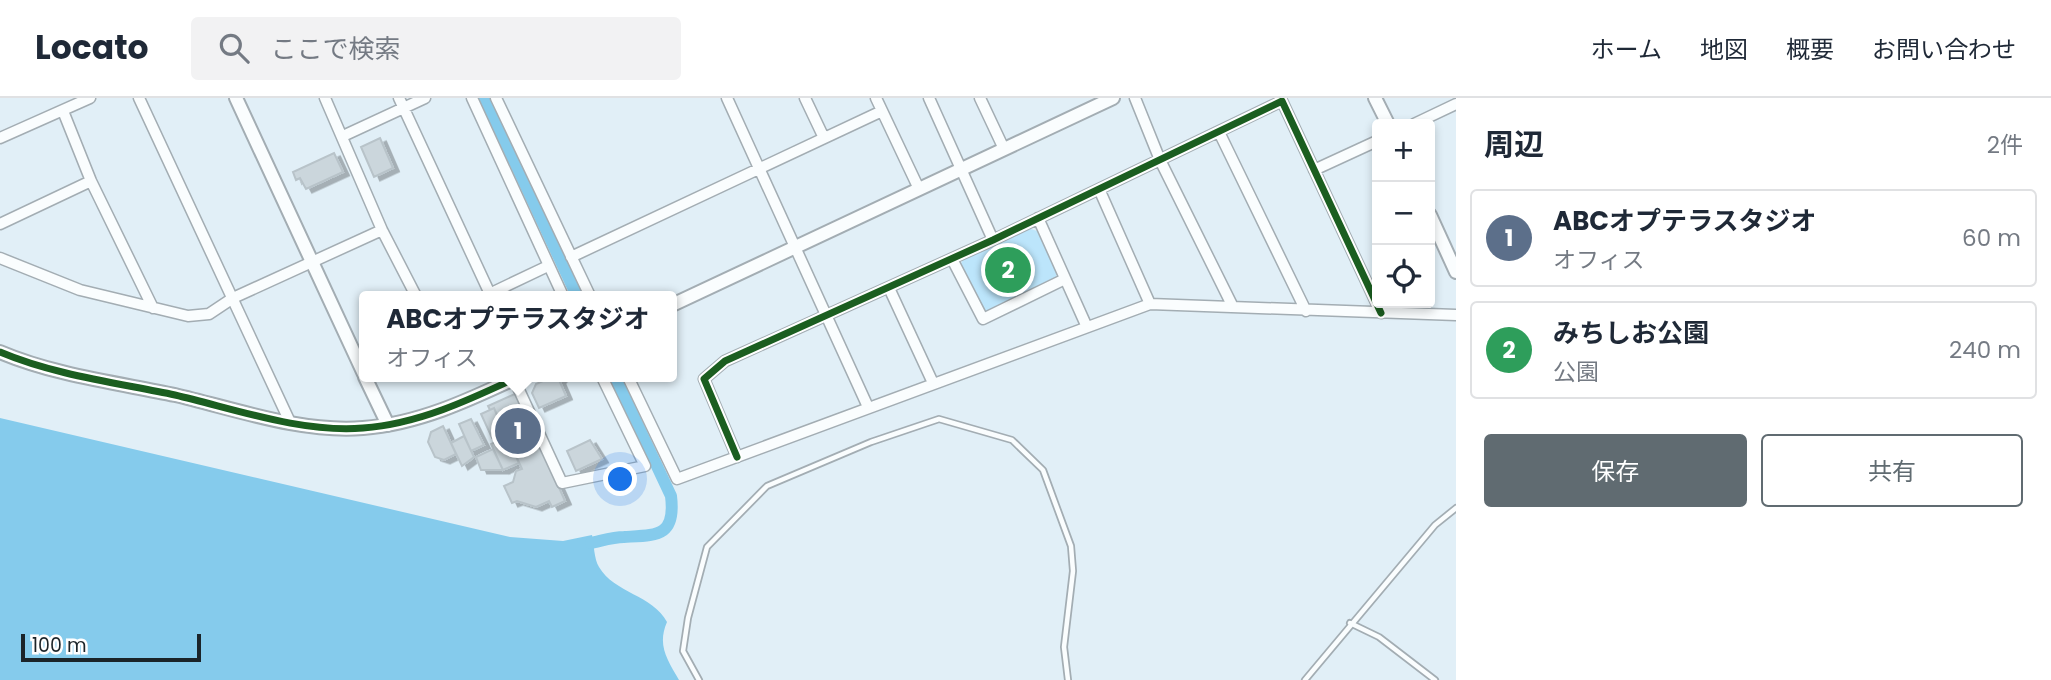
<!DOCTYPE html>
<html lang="ja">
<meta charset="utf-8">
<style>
:root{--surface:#fff;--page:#f2f2f3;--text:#1f2937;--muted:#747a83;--line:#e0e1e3;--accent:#606b71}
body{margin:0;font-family:Poppins,"Noto Sans JP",sans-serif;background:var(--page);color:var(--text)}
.controls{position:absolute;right:21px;top:21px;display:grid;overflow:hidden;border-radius:7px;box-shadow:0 4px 10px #0003}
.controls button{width:63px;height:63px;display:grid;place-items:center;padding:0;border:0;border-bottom:2px solid var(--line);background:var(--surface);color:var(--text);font:35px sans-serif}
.scale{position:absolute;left:21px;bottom:18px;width:180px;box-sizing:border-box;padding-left:7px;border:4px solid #1b2429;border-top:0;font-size:19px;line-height:24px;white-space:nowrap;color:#1b2429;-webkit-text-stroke:5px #fff;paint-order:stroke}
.you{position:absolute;left:621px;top:382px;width:24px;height:24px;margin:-18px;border:5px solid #fff;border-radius:50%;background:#1a73e8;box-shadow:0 0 0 10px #1a73e833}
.badge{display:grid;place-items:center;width:46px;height:46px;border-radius:50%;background:var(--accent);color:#fff;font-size:23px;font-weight:700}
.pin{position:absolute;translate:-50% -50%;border:4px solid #fff;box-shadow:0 2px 7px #0006}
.popup{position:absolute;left:359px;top:193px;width:318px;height:91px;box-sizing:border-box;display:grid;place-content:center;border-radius:7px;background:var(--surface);filter:drop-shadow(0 2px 5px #0005);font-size:23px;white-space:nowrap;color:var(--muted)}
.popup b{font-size:26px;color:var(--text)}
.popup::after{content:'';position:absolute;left:50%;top:100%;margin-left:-14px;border:14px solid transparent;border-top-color:var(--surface)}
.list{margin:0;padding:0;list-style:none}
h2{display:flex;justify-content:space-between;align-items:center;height:91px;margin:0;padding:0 28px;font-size:30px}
h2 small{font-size:23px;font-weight:400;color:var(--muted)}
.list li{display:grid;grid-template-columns:46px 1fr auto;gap:21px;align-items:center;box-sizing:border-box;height:98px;margin:0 14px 14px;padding:0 14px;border:2px solid var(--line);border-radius:7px}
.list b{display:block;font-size:26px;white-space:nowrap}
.list p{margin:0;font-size:23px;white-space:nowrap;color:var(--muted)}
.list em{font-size:23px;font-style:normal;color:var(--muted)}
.actions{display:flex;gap:14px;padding:21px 28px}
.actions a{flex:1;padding:16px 0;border:2px solid var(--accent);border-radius:7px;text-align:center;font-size:24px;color:var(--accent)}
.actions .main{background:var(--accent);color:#fff}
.icon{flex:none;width:38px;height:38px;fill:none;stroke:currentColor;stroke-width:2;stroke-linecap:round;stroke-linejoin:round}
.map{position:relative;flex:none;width:1456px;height:582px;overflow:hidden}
header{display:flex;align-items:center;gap:42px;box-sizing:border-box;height:98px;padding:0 35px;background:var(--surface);border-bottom:2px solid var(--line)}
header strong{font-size:33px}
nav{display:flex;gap:38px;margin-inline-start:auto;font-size:24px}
.search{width:490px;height:63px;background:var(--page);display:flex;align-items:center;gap:18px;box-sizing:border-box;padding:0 24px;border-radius:7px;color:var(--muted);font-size:26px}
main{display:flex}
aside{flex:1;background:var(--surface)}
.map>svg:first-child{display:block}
.green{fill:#bce5fb}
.water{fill:#85cbec}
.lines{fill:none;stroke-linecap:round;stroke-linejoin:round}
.canal{stroke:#85cbec;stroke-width:12}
.building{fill:#cbd6dc;stroke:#b8c3c9;stroke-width:2;filter:url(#shadow)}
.lane-casing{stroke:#a3adb3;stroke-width:8}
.street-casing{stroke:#a3adb3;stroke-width:13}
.secondary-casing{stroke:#a3adb3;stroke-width:16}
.lane{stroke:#fafdfe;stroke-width:4.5}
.street{stroke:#fafdfe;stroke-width:10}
.secondary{stroke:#fafdfe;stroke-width:12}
.cycleway-casing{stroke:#fff;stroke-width:11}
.cycleway{stroke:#1b5e20;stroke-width:7}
</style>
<header>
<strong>Locato</strong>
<div class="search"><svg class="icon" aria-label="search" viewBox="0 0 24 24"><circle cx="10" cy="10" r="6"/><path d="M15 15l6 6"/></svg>ここで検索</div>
<nav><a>ホーム</a><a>地図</a><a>概要</a><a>お問い合わせ</a></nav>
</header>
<main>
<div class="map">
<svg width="1456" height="582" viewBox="0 0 1456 582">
<defs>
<filter id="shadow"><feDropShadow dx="6" dy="3.5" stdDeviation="0" flood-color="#0004"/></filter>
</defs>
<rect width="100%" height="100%" fill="#e1eff7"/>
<path class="green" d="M1028,130L1037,133L1057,175L1055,183L989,216L981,212L960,168L964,159Z"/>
<path class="water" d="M0,320L510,439L563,443L592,437C594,446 594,461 599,469C614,495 653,497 667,524C657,547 667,561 679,582H0Z"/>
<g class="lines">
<path class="canal" d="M485,0L577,198
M591,445C601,443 613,439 624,439C657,437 676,439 671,398L615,279"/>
</g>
<path class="building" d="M380,40L393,70L374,79L361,49Z
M334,55L343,74L306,91L300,80L296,82L293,74Z
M552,279H562L559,282L566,298L539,310L532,295L536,286Z
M517,295L565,403L552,409L549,403L536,409L517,403L512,405L504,388L513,384L516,373L522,371L494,310L490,312L488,308Z
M494,310L504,334L492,340L481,316Z
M471,321L484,347L471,353L459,326Z
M443,328L456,356L444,362L435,359L428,344L431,334Z
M464,338L474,359L462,368L451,345Z
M507,339L519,365L503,372L491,346Z
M590,342L602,361L576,373L567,353Z
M493,351L503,372H481L476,359Z"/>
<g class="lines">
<defs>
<path id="lane" d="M1350,525L1379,539L1435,582
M699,582L683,553L688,520L707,449L767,388L871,344L939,321L1012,342L1043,372L1071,448L1073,473L1064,549L1068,582
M1305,582L1435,427L1456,410"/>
<path id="street" d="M139,0L289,322
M325,0L382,132L416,198
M399,0L490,196
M472,0L563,198
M496,0L590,198
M727,0L868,309
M805,0L824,40
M876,0L919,91
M929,0L993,142
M980,0L1004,51
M1135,0L1160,62L1233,209
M63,13L91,83L153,210
M1414,26L1456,6
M1219,34L1306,213
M343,38L425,0
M0,40L90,0
M1314,72L1377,43
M1099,91L1150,206
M1038,120L1086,227
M0,126L91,83
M571,159L882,13
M0,160L80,192L188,218L209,216L233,200L382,132
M952,161L983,221L1065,181
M889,190L933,285
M485,198L548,168
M628,279L677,381L1150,206L1456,217
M514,281L562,385L645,368L602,279
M737,359L704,281L725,263L993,142L1282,3L1381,215"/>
<path id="secondary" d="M236,0L364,276
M1375,0L1388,26
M1430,117L1456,174
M672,207L1113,0
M0,254C54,277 118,285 175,297C235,311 301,335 363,330C418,326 469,302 518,279
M365,279L388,327"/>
</defs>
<use href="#lane" class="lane-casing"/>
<use href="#street" class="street-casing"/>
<use href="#secondary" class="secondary-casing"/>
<use href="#lane" class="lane"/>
<use href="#street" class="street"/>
<use href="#secondary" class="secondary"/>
<defs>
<path id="cycleway" d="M0,254C54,277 118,285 175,297C235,311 301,335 363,330C418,326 469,302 518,279
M737,359L704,281L725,263L993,142L1282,3L1381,215"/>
</defs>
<use href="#cycleway" class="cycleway-casing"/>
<use href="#cycleway" class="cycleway"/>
</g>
</svg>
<div class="controls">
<button>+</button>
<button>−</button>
<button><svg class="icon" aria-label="locate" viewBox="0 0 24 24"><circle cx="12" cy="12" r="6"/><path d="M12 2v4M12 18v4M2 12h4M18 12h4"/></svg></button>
</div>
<div class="scale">100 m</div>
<div class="you"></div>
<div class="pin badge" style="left:518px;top:333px;background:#5c6f8a">1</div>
<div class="popup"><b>ABCオプテラスタジオ</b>オフィス</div>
<div class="pin badge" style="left:1008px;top:172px;background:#2e9e5b">2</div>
</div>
<aside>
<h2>周辺<small>2件</small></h2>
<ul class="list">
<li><span class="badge" style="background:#5c6f8a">1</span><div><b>ABCオプテラスタジオ</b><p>オフィス</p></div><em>60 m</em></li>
<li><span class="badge" style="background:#2e9e5b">2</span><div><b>みちしお公園</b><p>公園</p></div><em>240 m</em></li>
</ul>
<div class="actions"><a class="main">保存</a><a>共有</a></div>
</aside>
</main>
